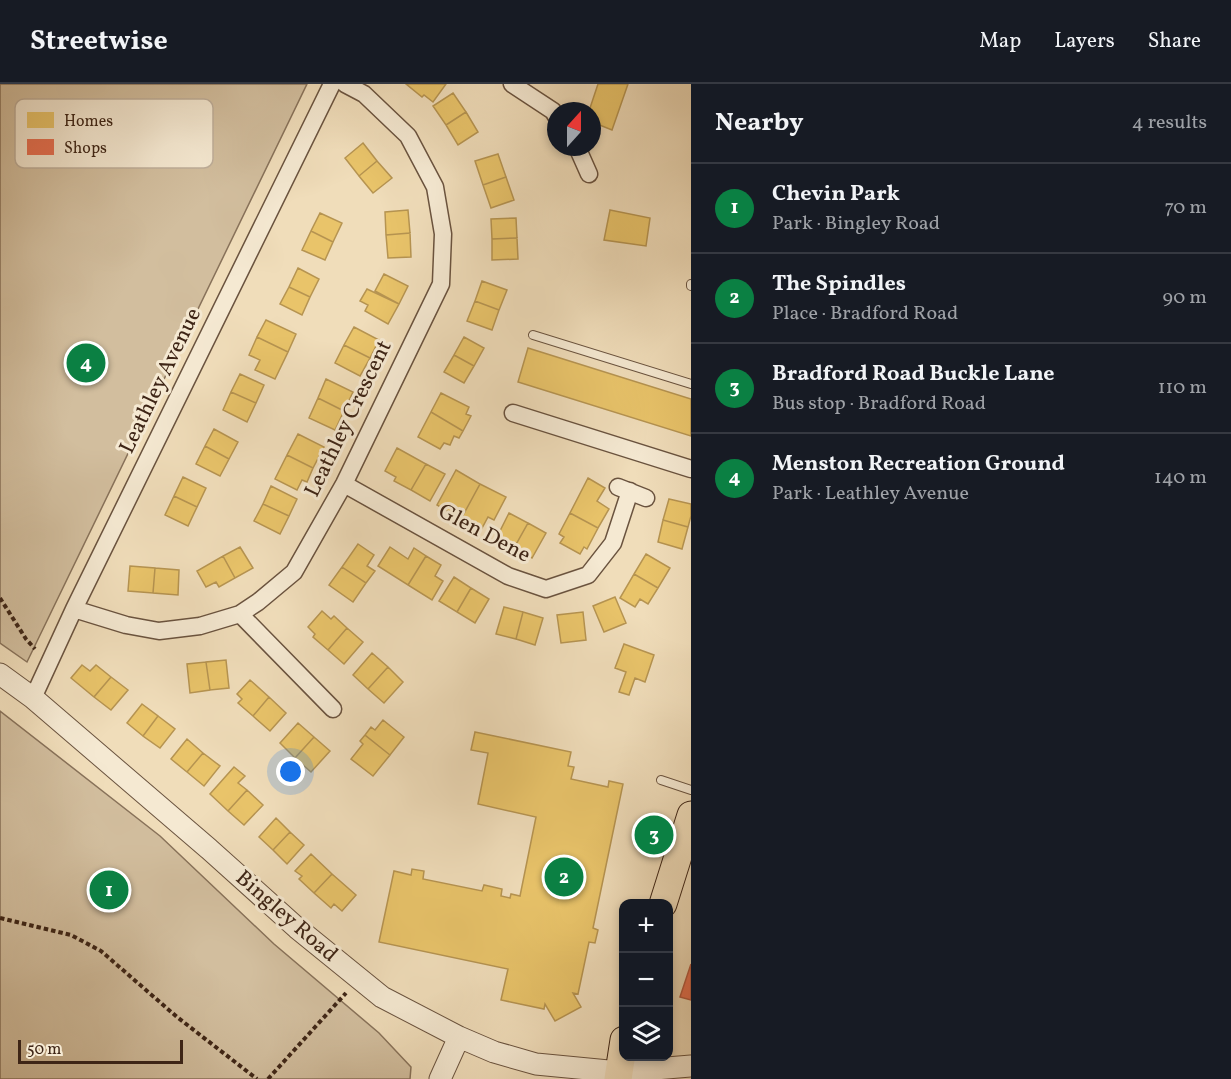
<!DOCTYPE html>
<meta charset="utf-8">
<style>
:root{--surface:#171b24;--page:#242831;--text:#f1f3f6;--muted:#9ea1a6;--line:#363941;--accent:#0b8043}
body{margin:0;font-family:Vollkorn,serif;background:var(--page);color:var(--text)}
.controls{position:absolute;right:18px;bottom:18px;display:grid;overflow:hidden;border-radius:12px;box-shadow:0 3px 9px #0003}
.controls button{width:54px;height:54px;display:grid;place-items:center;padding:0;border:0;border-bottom:2px solid var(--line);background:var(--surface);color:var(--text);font:30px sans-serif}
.compass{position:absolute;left:547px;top:18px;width:54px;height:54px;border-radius:50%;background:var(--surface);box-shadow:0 3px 9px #0003;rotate:21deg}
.scale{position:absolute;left:18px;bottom:15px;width:165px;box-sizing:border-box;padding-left:6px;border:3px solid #3e2516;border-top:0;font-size:16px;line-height:21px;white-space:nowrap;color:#3e2516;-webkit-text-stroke:4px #f5e9d2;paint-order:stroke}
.you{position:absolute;left:291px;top:688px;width:21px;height:21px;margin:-15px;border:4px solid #fff;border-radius:50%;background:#1a73e8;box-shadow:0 0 0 9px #1a73e833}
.badge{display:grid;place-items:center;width:39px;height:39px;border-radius:50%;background:var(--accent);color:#fff;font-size:20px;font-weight:700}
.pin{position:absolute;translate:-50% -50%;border:3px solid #fff;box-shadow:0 2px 6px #0006}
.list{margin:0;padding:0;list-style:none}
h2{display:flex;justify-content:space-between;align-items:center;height:78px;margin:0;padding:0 24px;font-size:26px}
h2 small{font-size:20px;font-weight:400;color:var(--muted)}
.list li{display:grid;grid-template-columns:39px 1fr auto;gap:18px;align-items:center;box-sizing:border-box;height:90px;padding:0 24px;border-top:2px solid var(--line)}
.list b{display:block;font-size:22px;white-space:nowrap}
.list p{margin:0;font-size:20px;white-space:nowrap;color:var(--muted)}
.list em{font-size:20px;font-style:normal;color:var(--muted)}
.icon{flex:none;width:33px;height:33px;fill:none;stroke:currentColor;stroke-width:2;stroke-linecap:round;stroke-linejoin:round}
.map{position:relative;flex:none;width:691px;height:995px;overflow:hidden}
header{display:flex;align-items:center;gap:36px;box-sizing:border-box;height:84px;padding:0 30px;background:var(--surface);border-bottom:2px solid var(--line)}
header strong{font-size:28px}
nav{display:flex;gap:33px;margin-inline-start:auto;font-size:21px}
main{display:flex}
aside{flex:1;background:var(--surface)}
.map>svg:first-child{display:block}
.green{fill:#d2be9e;stroke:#88725a;stroke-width:1.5}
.homes{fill:#e9c46a;stroke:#b69451;stroke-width:1.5}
.shops{fill:#e76f51;stroke:#b4593f;stroke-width:1.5}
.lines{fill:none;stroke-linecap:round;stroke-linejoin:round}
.service-casing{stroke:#6a533f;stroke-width:10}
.minor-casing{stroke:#6a533f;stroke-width:19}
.tertiary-casing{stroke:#6a533f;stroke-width:23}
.primary-casing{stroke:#3e2516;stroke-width:29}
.path{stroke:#3e2516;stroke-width:4;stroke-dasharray:4.5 3;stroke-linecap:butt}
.service{stroke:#f5e9d2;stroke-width:8}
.minor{stroke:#f5e9d2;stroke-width:16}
.tertiary{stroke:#f5e9d2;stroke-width:21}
.primary{stroke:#f0ddba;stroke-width:27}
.labels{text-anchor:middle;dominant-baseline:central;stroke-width:6;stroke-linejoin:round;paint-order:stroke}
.street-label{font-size:22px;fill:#3e2516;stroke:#f5e9d2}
.key{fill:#f5e9d2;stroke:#beae9a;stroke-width:1.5}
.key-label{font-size:16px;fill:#3e2516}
</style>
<header>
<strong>Streetwise</strong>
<nav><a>Map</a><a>Layers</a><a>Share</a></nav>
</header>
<main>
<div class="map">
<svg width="691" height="995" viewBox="0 0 691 995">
<rect width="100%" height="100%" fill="#f0ddba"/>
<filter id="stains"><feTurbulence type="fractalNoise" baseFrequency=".00333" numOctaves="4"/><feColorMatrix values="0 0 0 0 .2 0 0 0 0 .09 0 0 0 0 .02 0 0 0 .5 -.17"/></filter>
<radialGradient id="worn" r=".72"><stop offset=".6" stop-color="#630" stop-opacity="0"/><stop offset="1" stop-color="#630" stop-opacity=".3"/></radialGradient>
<path class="green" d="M0,0H307L27,578L0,559Z
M0,627L160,752L274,860L379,949L411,983L410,995H0Z"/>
<path class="homes" d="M406,0H446L433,18L424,11L422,13Z
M598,0H628L612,46L592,38V27H589Z
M453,9L466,28L446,41L433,22Z
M466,28L478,48L458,61L446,41Z
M363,59L377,77L359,92L345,74Z
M498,70L506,93L483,101L475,77Z
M377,77L392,94L373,109L359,92Z
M506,93L514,116L491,124L483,101Z
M408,126L410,149L386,151L385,128Z
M610,126L650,134L646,162L604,156Z
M320,129L342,139L333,158L311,147Z
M516,134L517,154L492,155L491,135Z
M311,147L333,158L325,176L302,166Z
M410,149L411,173L388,174L386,151Z
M517,154L518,175L492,176V155Z
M298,184L319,195L310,213L289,203Z
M384,190L408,202L399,220L375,207Z
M482,197L507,206L499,226L475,217Z
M289,203L310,213L302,231L280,220Z
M367,205L399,220L388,240L365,227L368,221L360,217Z
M475,217L499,226L492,246L467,237Z
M266,236L296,250L288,268L257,253Z
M354,243L379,256L370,274L344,261Z
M257,253L288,268L275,295L255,286L260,276L249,271Z
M464,253L484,264L474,282L454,271Z
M344,261L370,274L360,292L335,279Z
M528,264L691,315V352L518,298Z
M454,271L474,282L464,299L444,288Z
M240,290L264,301L256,319L231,308Z
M326,295L353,308L344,327L318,314Z
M231,308L256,319L247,338L223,326Z
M441,309L469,323L466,330L471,332L463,347L431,328Z
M318,314L344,327L335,346L309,334Z
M431,328L463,347L459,354L454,352L450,361L444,359L440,365L418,353Z
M214,345L238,358L229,375L205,362Z
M298,350L324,363L313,384L287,371Z
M205,362L229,375L220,392L196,380Z
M397,364L426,380L411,406L394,397L396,393L385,387Z
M287,371L313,384L307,398L302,396L297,406L275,395Z
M426,380L445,390L430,417L411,406Z
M456,386L480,400L461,435L437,421Z
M183,393L206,404L197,423L174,412Z
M588,394L605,404L597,417L609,425L598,444L570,429Z
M480,400L506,413L494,436L488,433L481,446L461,435Z
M271,402L297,415L289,432L263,420Z
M174,412L197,423L188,442L165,431Z
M669,415L691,420V432L688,443L663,436Z
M263,420L289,432L280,450L254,437Z
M509,429L528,439L514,464L496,455Z
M570,429L598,444L587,465L584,463L580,470L560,459L564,453L559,450Z
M663,436L688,443L682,465L658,458Z
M528,439L546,449L532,474L514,464Z
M358,460L374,471L367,482L375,487L366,499L342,483Z
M240,463L253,484L235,494L223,472Z
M390,463L408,475L414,464L426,472L408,501L378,482Z
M646,470L670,484L658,504L634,490Z
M223,472L235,494L219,503L216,498L206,503L197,487Z
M426,472L441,481L435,492L443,497L432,516L408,501Z
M130,482L155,484L153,509L128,507Z
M342,483L366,499L353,518L329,501Z
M155,484L179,486L178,511L153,509Z
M634,490L658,504L648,520L640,515L635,523L620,514Z
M454,493L471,504L457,528L439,517Z
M471,504L489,515L475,539L457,528Z
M615,513L626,539L604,548L593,522Z
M504,523L523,528L516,555L496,550Z
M322,527L331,535L334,532L347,544L328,566L313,553L315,550L308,543Z
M523,528L543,534L535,561L516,555Z
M583,528L586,556L561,559L557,531Z
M347,544L363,558L344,580L328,566Z
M624,560L654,571L645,598L635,594L629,611L619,608L626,588L615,584Z
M372,569L388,583L368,605L353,591Z
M226,576L229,604L210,606L206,578Z
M206,578L210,606L190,609L187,580Z
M82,581L90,587L96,581L111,593L94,613L71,594Z
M388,583L403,598L384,619L368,605Z
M111,593L128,606L111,626L94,613Z
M250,596L269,613L253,632L238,619L242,615L237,610Z
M269,613L286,629L270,647L253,632Z
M142,620L158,632L143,652L127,639Z
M158,632L175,645L160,664L143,652Z
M383,636L404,653L390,671L365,651L371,643L375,646Z
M298,639L314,653L295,674L280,659Z
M475,648L571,668L568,682L574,683L571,695L608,703L609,697L623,700L593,844L598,846L595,859L589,858L578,910L573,909L581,923L555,937L545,920L544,925L501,916L508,885L379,858L394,787L411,791L412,785L424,787L423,795L482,807L484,801L502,805L501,812L510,814L511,810L520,812L536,733L478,720L488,669L471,666Z
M365,651L390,671L373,692L351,675L363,660L360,657Z
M314,653L330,667L311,688L295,674Z
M187,655L203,669L187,688L171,675Z
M203,669L220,682L204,702L187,688Z
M234,683L245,692L238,699L247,706L228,727L210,710Z
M247,706L263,721L244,741L228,727Z
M276,734L290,748L273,766L259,753Z
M290,748L304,761L287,780L273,766Z
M311,770L332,790L314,809L299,795L302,792L295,787Z
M332,790L356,811L342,827L334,820L331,824L314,809Z"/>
<path class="shops" d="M691,880V916L680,913Z"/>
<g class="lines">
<defs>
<path id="service" d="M691,202V200
M533,251L691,300
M661,696L691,706"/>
<path id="minor" d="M512,0L553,27L556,32
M577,63L589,90
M513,329L691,385
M344,400L508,492L546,505L588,491L613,459L630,407
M618,403L646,414
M74,525L126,541L159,547L200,542L240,530L258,518L294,488L344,400L441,200L443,150L435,103L408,52L364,10L345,0
M240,530L333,625
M33,614L74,525L332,0"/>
<path id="tertiary" d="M0,590L33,614L209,765L297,844L382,913L459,953L494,968L536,980L619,988L691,982
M440,995L459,953"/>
<path id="primary" d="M663,820L691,731
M618,995L624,956"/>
</defs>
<use href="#service" class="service-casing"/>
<use href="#minor" class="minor-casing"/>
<use href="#tertiary" class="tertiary-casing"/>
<use href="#primary" class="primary-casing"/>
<path class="path" d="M0,514L26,555L35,565
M0,834L71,851L101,867L177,933L257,995
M268,995L346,909"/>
<use href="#service" class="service"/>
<use href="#minor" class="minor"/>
<use href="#tertiary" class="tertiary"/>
<use href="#primary" class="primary"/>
</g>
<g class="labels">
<g class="street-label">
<text transform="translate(161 297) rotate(-64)">Leathley Avenue</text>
<text transform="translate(349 335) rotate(-64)">Leathley Crescent</text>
<text transform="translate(484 450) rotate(28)">Glen Dene</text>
<text transform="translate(286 833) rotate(41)">Bingley Road</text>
</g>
</g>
<rect x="15" y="15" width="198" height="69" rx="9" class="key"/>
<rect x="27" y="28" width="27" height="16" fill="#e9c46a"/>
<rect x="27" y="55" width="27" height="16" fill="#e76f51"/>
<g class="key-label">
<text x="64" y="42">Homes</text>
<text x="64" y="69">Shops</text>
</g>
<rect width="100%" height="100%" filter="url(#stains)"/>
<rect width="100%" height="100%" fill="url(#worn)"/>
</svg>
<div class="controls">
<button>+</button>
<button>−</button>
<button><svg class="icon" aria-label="layers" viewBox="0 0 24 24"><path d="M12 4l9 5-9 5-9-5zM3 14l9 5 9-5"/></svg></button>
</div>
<svg class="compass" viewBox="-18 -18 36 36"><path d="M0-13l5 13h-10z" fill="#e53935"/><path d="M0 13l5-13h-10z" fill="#9ea1a6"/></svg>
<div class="scale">50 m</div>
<div class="you"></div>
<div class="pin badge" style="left:109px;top:806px">1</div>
<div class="pin badge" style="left:564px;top:793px">2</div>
<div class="pin badge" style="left:654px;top:751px">3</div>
<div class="pin badge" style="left:86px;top:279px">4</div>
</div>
<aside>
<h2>Nearby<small>4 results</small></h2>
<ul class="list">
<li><span class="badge">1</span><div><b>Chevin Park</b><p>Park · Bingley Road</p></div><em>70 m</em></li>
<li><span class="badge">2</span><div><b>The Spindles</b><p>Place · Bradford Road</p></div><em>90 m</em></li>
<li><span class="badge">3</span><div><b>Bradford Road Buckle Lane</b><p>Bus stop · Bradford Road</p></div><em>110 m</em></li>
<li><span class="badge">4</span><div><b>Menston Recreation Ground</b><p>Park · Leathley Avenue</p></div><em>140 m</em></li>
</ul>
</aside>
</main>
